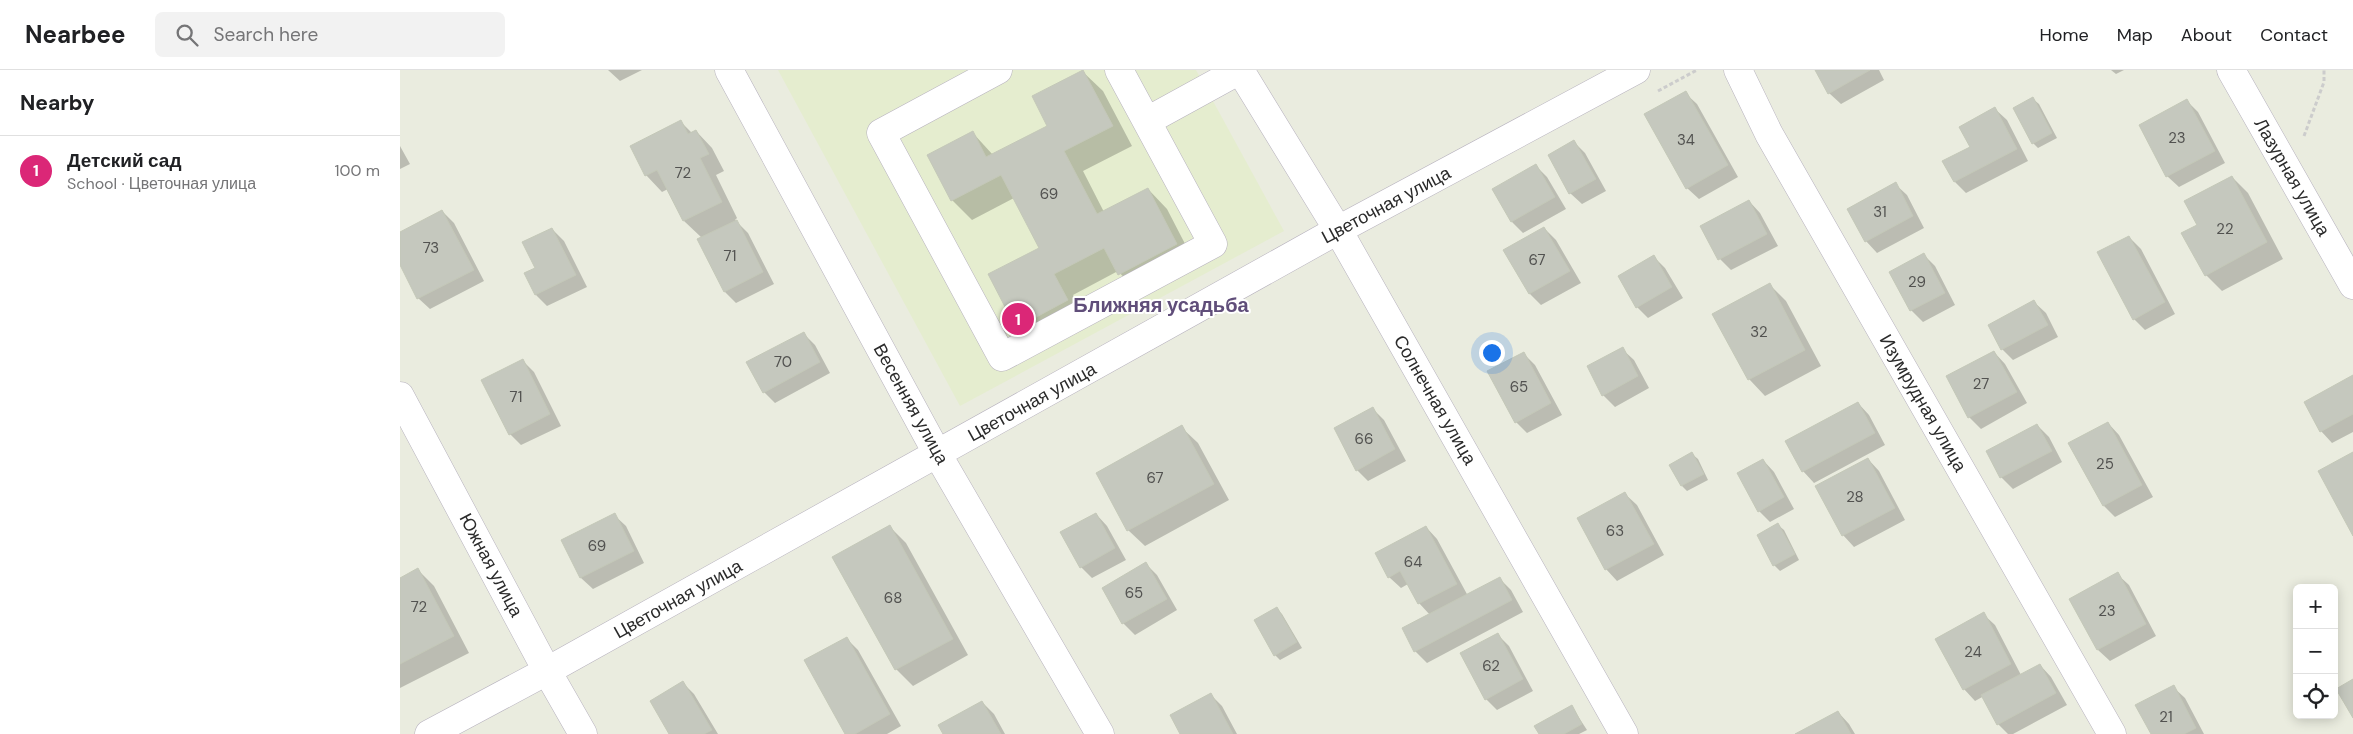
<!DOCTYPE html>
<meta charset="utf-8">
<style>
:root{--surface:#fff;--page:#f2f2f2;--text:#202124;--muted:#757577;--line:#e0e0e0;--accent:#db2777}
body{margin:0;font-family:"DM Sans",sans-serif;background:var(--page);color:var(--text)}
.controls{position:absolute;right:15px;bottom:15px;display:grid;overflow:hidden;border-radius:8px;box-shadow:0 2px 12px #0003}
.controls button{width:45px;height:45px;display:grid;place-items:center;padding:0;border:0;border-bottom:1px solid var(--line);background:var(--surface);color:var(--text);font:25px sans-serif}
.you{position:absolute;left:1091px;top:282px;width:18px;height:18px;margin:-12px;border:4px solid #fff;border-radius:50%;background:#1a73e8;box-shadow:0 0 0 8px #1a73e833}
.badge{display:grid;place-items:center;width:32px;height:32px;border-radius:50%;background:var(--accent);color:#fff;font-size:16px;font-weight:700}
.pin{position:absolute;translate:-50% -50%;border:2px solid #fff;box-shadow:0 1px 5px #0006}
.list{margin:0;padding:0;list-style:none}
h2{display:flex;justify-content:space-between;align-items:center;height:65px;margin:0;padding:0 20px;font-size:21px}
h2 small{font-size:16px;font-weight:400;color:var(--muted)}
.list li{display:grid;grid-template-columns:32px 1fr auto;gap:15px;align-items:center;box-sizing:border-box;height:70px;padding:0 20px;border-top:1px solid var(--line)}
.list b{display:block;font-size:19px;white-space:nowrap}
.list p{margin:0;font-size:16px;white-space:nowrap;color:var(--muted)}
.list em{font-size:16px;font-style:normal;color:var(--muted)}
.icon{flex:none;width:28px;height:28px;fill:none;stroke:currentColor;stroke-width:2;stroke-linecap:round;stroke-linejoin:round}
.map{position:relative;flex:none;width:1953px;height:664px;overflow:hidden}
header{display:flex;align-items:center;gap:30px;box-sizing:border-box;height:70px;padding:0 25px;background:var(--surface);border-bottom:1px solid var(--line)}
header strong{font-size:24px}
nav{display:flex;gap:28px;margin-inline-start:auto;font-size:18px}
.search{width:350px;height:45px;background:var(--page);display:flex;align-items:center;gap:12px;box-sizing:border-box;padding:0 18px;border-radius:8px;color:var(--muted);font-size:19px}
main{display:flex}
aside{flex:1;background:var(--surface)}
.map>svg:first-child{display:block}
.education{fill:#e5edcf}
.shadow{fill:#0003}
.building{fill:#c5c8be;stroke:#c4c8b8}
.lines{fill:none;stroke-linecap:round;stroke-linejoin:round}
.minor-casing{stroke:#b7b2be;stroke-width:29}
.path{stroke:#ccc;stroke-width:3;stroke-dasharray:4 2.5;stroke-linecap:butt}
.minor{stroke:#fff;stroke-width:28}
.labels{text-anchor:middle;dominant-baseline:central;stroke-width:4;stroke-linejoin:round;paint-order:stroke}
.number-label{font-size:15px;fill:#525250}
.street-label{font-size:18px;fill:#2b2b2b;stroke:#fff}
.quarter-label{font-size:20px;font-weight:bold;fill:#604e7a;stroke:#fff}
</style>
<header>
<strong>Nearbee</strong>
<div class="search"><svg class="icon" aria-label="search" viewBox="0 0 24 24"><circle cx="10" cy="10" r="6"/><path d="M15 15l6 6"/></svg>Search here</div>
<nav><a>Home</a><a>Map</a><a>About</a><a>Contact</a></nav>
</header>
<main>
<aside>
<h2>Nearby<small></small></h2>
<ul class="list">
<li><span class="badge">1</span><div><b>Детский сад</b><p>School · Цветочная улица</p></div><em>100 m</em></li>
</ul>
</aside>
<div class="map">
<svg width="1953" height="664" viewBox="0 0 1953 664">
<rect width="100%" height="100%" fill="#eaecdf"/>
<path class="education" d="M378,0H796L884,161L560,336Z"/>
<path class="shadow" d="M208,0H242L220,11Z
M1416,0H1479L1484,10L1441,34L1429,23Z
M1711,0H1724L1716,4Z
M683,2L703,21L732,76L683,101L704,142L748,119L767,139L796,195L739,224L718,201L673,225L687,250L636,277L617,257L640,179L614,128L572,150L552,130L572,62L593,85L649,56Z
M1285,23L1297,34L1338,107L1299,129L1287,118Z
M1633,29L1639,34L1657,68L1638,78L1633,73Z
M1787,31L1798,42L1825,93L1779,117L1767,106Z
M1595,39L1607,50L1628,91L1566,123L1555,112L1544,91L1571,77Z
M281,52L292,63L296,61L312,78L324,101L316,105L337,148L335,150L348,163L374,214L336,233L325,222L302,168L284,151L268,119L262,122L246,105Z
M1174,72L1185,83L1206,121L1182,134L1170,123Z
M0,76L10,94L0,99Z
M1136,96L1147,107L1166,139L1123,163L1112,152L1094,120Z
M1832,107L1848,123L1883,189L1822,221L1806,205L1798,155Z
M1495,114L1507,125L1524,158L1477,183L1466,171Z
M1349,131L1360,143L1378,176L1331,200L1320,189Z
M42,141L54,153L84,211L30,239L18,228L0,192V163Z
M1144,158L1156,170L1181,213L1141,235L1130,224L1105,180Z
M152,159L164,171L187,217L147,236L136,225L126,204L137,199Z
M1729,167L1741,179L1775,244L1745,260L1734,249Z
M1524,185L1535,196L1555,235L1523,252L1511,240L1491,202Z
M1254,187L1265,198L1283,228L1248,248L1237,237Z
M1370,215L1386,231L1421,296L1365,326L1349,309L1314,244Z
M1634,232L1646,243L1658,267L1613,290L1602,279Z
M403,263L415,275L430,303L375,333L364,322Z
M1222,279L1234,290L1249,318L1215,337L1203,325Z
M1594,282L1605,294L1627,333L1581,359L1569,347Z
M1123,283L1135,295L1162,345L1127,363L1116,352Z
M122,290L134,302L161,356L121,375L110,364Z
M1953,307V362L1932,373L1921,361Z
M1458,333L1469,345L1485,375L1414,413L1403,401Z
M973,339L984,350L1006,391L968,411L957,400Z
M1708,353L1719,365L1753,427L1715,447L1704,436Z
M1637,355L1649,367L1662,392L1613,419L1601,407Z
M781,357L798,373L829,430L745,476L728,460Z
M1292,384L1298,389L1308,410L1287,421L1282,416Z
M1468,389L1479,401L1505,450L1454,477L1443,465Z
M1363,390L1374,402L1394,439L1370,452L1359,441Z
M1225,424L1237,435L1264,485L1217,511L1206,499Z
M696,444L707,456L726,490L692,508L681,497Z
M214,445L226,456L244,493L193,519L181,508L163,470Z
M1378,455L1384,460L1399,490L1380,501L1374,495Z
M490,457L506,473L568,585L513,616L496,599L434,488Z
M1026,457L1037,469L1068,526L1100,509L1111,520L1123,542L1027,593L1015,581L1030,545L1019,533L1008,514L1001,518L989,507Z
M746,494L757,505L777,540L735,565L723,553Z
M18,500L34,516L69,583L0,618V509Z
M1717,504L1729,515L1756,566L1710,591L1698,580L1671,529Z
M876,538L882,544L902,578L880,590L875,585Z
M1583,544L1595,555L1621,605L1640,595L1651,607L1667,635L1613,664H1608L1598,654L1584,626L1575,631L1564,619Z
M1098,565L1109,576L1133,621L1097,640L1086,629Z
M446,568L458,580L501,656L487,664H447Z
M283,613L294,624L318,664H271Z
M1773,617L1785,628L1804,664H1752Z
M811,625L822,636L837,664H782Z
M582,632L594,644L605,664H544Z
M1172,637L1187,660L1179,664H1140Z
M1438,642L1449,654L1455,664H1398Z"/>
<path class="building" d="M683,0L713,56L664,81L697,144L748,118L777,174L718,205L704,178L654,204L668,230L616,258L588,204L639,178L601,105L551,131L527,85L573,61L586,87L647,56L632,26Z
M1415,0H1470L1428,24Z
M1286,21L1328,95L1286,119L1244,44Z
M1633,27L1652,63L1632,74L1613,38Z
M1787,29L1815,81L1766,107L1739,55Z
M1595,37L1617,79L1554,112L1542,91L1570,77L1559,57Z
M281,50L288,64L296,60L309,84L300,88L322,132L283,151L257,100L245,106L230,76Z
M1174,70L1196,109L1169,124L1148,85Z
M1136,94L1155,127L1111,152L1092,119Z
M1832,106L1867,172L1805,206L1781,163L1797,155L1784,131Z
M1496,112L1513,146L1465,172L1447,139Z
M1349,130L1367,164L1318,190L1300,156Z
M42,140L74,200L17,229L0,195V162Z
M337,150L363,202L324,222L297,169Z
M1144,157L1170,201L1129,224L1103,180Z
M152,158L176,205L135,225L124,203L135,198L122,172Z
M1729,166L1765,232L1733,250L1697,182Z
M1524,183L1545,223L1510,241L1489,202Z
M1254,185L1272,217L1236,238L1218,206Z
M1370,213L1405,280L1348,310L1312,244Z
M1634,230L1648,255L1601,280L1588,255Z
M404,262L420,292L363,323L346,292Z
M1223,277L1238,306L1202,326L1187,296Z
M1594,281L1617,322L1568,348L1546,306Z
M1124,282L1151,333L1115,353L1087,301Z
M123,289L150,344L109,365L81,310Z
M1953,305V344L1920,362L1904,332Z
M1458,332L1475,363L1402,402L1385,371Z
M973,337L995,379L956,401L934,358Z
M1708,352L1742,415L1703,436L1668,373Z
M1637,354L1652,381L1600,408L1586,381Z
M782,355L814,414L727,461L696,403Z
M1292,382L1304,404L1281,416L1269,395Z
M1953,382V466L1918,401Z
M1468,388L1495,438L1442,466L1415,416Z
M1363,389L1384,427L1358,442L1337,403Z
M1225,422L1254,474L1205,500L1177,448Z
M215,443L234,481L180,508L161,470Z
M696,443L715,478L680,498L660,462Z
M1378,453L1395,484L1373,496L1357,465Z
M490,455L553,569L495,600L432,487Z
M1026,456L1057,514L1018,534L1000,501L988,508L975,483Z
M746,492L767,529L722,554L702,518Z
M18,498L54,566L0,594V508Z
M1718,502L1746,554L1697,580L1669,529Z
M1100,507L1112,530L1014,582L1002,558Z
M877,537L897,572L874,586L854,550Z
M1584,542L1611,594L1563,620L1535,569Z
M1098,563L1123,609L1085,630L1060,583Z
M447,567L490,644L455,664H445L404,590Z
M1640,594L1656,623L1597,655L1581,625Z
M1953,609V648L1936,619Z
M283,611L312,660L304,664H269L250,631Z
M1774,615L1796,658L1784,664H1751L1735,635Z
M811,623L833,664H780L770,645Z
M582,631L601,664H543L538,655Z
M1172,635L1182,654L1164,664H1139L1134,656Z
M1438,641L1451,664H1395Z"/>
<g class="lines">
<defs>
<path id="minor" d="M329,0L538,385L700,664
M598,0L481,63L602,287L813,174L719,0
M840,0L938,160L1224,664
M1338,0L1369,64L1712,664
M1831,0L1953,215
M747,51L840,0
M0,326L147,601L183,664
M29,664L147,601L938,160L1236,0"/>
</defs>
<use href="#minor" class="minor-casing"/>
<path class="path" d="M1258,21L1297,0
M1904,66L1924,12V0"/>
<use href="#minor" class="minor"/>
</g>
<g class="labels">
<g class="number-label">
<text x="1777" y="68">23</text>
<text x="1286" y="70">34</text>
<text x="283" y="103">72</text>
<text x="649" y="124">69</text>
<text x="1480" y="142">31</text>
<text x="1825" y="159">22</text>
<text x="31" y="178">73</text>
<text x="330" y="186">71</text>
<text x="1137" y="190">67</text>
<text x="1517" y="212">29</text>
<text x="1359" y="262">32</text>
<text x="383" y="292">70</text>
<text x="1581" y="314">27</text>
<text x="1119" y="317">65</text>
<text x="116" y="327">71</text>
<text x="964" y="369">66</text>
<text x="1705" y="394">25</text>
<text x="755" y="408">67</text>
<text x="1455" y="427">28</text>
<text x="1215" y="461">63</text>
<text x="197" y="476">69</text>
<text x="1013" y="492">64</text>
<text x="734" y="523">65</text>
<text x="493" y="528">68</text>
<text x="19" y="537">72</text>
<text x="1707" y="541">23</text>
<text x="1573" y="582">24</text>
<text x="1091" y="596">62</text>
<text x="1766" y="647">21</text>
</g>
<g class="street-label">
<text transform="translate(1892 107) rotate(60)">Лазурная улица</text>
<text transform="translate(986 135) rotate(-28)">Цветочная улица</text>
<text transform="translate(1035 330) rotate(60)">Солнечная улица</text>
<text transform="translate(632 332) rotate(-29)">Цветочная улица</text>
<text transform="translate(1523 333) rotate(60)">Изумрудная улица</text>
<text transform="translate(511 334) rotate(61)">Весенняя улица</text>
<text transform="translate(91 495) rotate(62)">Южная улица</text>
<text transform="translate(278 529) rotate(-29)">Цветочная улица</text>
</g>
<g class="quarter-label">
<text x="761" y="235">Ближняя усадьба</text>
</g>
</g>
</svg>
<div class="controls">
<button>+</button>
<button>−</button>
<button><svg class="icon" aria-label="locate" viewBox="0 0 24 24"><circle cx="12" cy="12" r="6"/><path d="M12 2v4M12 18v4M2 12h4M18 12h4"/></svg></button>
</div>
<div class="you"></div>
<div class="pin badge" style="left:618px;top:249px">1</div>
</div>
</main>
